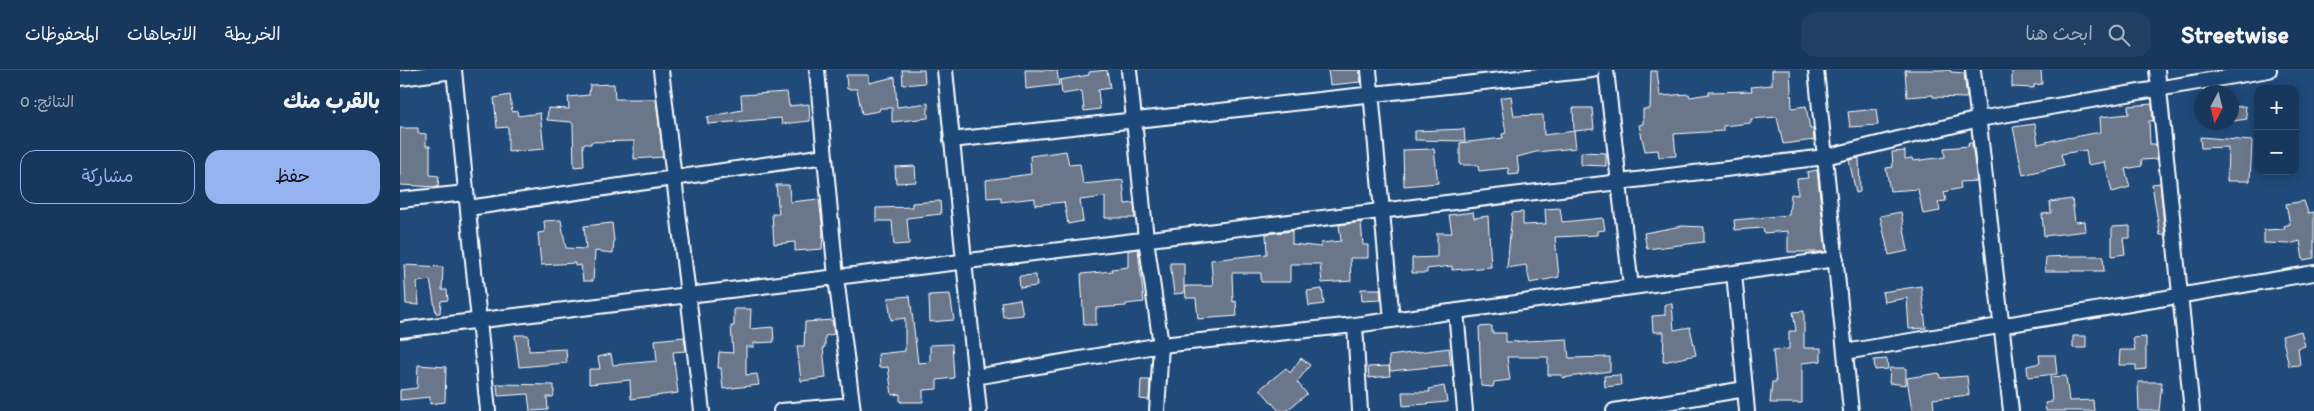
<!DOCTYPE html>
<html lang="ar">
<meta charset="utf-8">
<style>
:root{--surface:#17385c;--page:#203f62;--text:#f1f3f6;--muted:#9eacbb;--line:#365272;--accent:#95b2f1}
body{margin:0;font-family:Itim,"Playpen Sans Arabic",sans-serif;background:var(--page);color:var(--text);direction:rtl}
.controls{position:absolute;right:15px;top:15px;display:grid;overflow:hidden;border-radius:10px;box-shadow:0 2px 12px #0003}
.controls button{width:45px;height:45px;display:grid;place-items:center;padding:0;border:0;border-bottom:1px solid var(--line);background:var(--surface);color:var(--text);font:25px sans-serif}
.compass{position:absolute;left:1794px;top:15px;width:45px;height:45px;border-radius:50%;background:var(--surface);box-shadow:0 2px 12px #0003;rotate:187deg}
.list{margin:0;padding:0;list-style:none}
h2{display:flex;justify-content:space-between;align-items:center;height:65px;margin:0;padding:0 20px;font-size:21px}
h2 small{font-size:16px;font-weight:400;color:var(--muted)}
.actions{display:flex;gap:10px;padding:15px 20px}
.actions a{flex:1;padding:11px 0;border:1px solid var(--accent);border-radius:15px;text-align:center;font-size:18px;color:var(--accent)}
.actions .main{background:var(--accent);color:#111}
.icon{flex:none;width:28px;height:28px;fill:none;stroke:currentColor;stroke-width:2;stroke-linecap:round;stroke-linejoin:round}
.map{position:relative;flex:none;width:1914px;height:341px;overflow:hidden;direction:ltr}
header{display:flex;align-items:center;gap:30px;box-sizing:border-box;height:70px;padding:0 25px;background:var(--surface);border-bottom:1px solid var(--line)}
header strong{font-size:24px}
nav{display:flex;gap:28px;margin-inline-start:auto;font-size:18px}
.search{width:350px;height:45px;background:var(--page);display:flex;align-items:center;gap:12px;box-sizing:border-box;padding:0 18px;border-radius:15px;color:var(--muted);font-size:19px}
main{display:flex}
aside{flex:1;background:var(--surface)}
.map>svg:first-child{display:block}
.building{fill:#6b768a;stroke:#fff}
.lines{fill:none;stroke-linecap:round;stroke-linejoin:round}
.minor-casing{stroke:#fff;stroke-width:18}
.minor{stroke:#1f4a7a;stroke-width:14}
</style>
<header>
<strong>Streetwise</strong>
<div class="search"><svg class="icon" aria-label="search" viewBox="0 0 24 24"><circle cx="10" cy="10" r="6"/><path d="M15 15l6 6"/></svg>ابحث هنا</div>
<nav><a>الخريطة</a><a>الاتجاهات</a><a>المحفوظات</a></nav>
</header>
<main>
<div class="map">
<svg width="1914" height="341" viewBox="0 0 1914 341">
<rect width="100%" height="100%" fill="#1f4a7a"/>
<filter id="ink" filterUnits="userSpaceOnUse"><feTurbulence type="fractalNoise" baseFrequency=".02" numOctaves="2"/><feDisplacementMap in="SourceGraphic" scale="10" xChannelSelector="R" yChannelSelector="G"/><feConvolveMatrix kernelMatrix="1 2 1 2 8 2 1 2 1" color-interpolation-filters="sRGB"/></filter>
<g filter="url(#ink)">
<path class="building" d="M502,0H524L525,13L503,15Z
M625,0H657L659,15L626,19Z
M707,0L710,18L698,20L700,39L684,41L682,21L662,24L660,10L689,5V2Z
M928,0H959L961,12L930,15Z
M1372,0H1390L1392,38L1406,36L1410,59H1413L1414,70L1383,74L1377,47L1351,49V53L1323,56V61L1274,64L1276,86L1259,87L1258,80L1245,81L1239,55L1243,54V39H1250L1251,1H1257L1260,26L1289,24L1290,27L1309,24V22L1352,21L1351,17L1372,15Z
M1505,0H1550L1551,2L1564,3L1567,28L1533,27V25L1507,27Z
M1612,0H1641L1642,14L1634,15V18L1612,17Z
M446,5H469V13L495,7L497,37L528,33V48L492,52V38H480L479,41L462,44L457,19H447Z
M214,14L215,29H256L263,87L234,89V71L191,72V74H183L184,96L174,97L173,54L171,52L147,50L148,38L169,39L168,27L189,25L190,15Z
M387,22L389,36L409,34L410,51L382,54L381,48L308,54L307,47L342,40L341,25Z
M110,25L112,42L117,41L118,46L140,43L144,79L108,82V57L97,58L94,28Z
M1111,26L1114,46L1143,45L1144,65L1174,61L1176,78L1136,82L1117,87L1119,104L1109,105L1108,98L1079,101L1078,95H1060V73L1103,68L1102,64L1106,63L1100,28Z
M1752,34L1753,51H1749L1750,74H1756L1757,89L1741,90L1742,96L1725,99L1730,117L1712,122L1705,92L1688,95L1686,80L1661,84L1664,95L1623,105L1613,57L1635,54L1638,74L1667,67L1668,68L1701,62L1700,47L1729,44L1728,36Z
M1845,36L1847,49L1833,51L1832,37Z
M1173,38H1192L1194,59L1174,61Z
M1476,39L1478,55L1450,57L1448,42Z
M0,58H18V63L26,64V76H30V105L39,106L38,117L0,115Z
M1064,59L1065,71L1015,70V61Z
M1800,67L1852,71L1850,111H1827L1828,77L1801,78Z
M1568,73H1572L1577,111L1560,112L1561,118L1544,122L1546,131L1538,132L1540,141L1523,144L1518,119L1490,121L1486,98L1493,97L1492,82L1505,81V89L1512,88L1513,91L1545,87L1544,78L1569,76Z
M1034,79L1038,113L1004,116L1003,80Z
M666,81L669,95L680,94L683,114L723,110L725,134L734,133L735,148H705V127L680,130L683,151L668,154L664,132L635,135V128L601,132V127L587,128L586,110L631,104L630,86Z
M1181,82L1206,83V96L1181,95Z
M1459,88L1460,122L1456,123L1449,90Z
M515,96L516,112L496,113L495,97Z
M1417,100L1426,182H1388V161L1364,163L1363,158L1335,160L1334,150L1389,145L1391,124L1398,125L1397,109L1408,108L1407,102Z
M1760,113L1765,165H1760L1752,114Z
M376,115H389L390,132L419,129L423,161L422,179L395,181V172L374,174L372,144H379Z
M1672,129L1675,152L1685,151L1686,161L1644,166L1642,144L1651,143L1650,132Z
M540,131L541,144L507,148L509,174L494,175L492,151H476V138L512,137V133Z
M1904,131L1908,143L1914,142V188L1903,190L1900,171L1890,174L1864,173V160L1885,159L1884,156L1890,154L1886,134Z
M1160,138L1162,152L1203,148L1205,160L1197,161V165L1155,167L1159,207L1130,213L1126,195L1107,198L1112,143L1123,142V155L1146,154L1145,139Z
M1073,142L1074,148L1088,146L1091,197L1052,200V196L1027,199V203H1012V188L1037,187V163H1052L1049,145Z
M1501,142L1508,181L1489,185L1480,146Z
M161,150L166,178L186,179L184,156L212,153L214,171L213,183L195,181L193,211H183L181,195L175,196V193L141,195L138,163L145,162L144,151Z
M961,152L963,175H968V188H950L951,211L922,213L920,194H890V212H861V203H832L833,232L836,231L837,246L798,249L796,228H786L785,216H813L811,190L867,184L866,164L892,161V174L921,177V173L941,171L939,155Z
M1282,156L1304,157V172L1247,179L1244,163Z
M1730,156V168H1723L1725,184L1712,186V157Z
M738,179L744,232L726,234V236L696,238V255H684L681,204L712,201L711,199L728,197V180Z
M1669,186H1703L1704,201H1645L1646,187Z
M770,193H784V223L774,224Z
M4,195L43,197L42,220H47L48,230L41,231L40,243H36L30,210L17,212L19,235L6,234Z
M636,205L637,216L620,218L619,206Z
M1521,216L1526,258L1509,259L1507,228L1484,232L1482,222Z
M922,219L924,234L909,236L907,221Z
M961,219H980L981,230L962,231Z
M550,224L554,250L530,252L529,225Z
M510,226L518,293L530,292V275L552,274L554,308L537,310V319L523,320V332H500V324L492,325L488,297L479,298L478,284L505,281V248L491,250L488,228Z
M620,229L623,245L603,247L601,232Z
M1265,234H1272L1274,260L1290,257L1296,285L1263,292L1264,262H1253L1252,246L1265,245Z
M334,239H351L350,259L373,257L374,272L354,273V277H346V305L357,304L359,315L323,319L321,298H318L319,282L333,283L331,256H334Z
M1404,241V278H1421V291L1402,293V333H1370L1372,312H1376L1373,280L1389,279V261H1396L1393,242Z
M432,250L434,264L425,266V277H423L426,308L401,311L397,276H404L405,252Z
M1092,256V263H1106V272L1167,269L1169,288L1210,287V301L1162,308V305H1148V287H1107L1110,310L1094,312L1093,317L1081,316L1079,257Z
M1901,261L1905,276L1898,278L1900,295L1889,296L1882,266Z
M115,265H128L129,281L166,279L167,293L119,297Z
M1673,266H1686V278H1673Z
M284,267L286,281L273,282L278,323L231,329L230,310L189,314V299H200L198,287L211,284L213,295L257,291L255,270Z
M1746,267V299L1736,300V295H1719L1720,280H1735L1733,268Z
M1049,278L1051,295L990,301L989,286Z
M1639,285H1655L1657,304L1628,307L1627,296L1640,293Z
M901,288L910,295L897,312L907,324L886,341H879L860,319L886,298L890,303Z
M1487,289L1488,299L1475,300L1474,290Z
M18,295L46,297L45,332L30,334V327L0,330V320L17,318Z
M989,296L990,306L969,308L968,297Z
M1490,298H1506V315L1489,313Z
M1539,303L1540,308L1567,306L1569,325L1533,329L1534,341H1512L1507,308Z
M1220,305L1221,315L1205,317L1204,306Z
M1666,306L1669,331L1693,330L1694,341H1646L1645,333L1652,332L1650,307Z
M741,310H750L749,330L740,329Z
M1738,312H1762L1759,341H1739Z
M97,314L154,315V323L153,327H147L148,340L130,341L128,324L98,326Z
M1044,316L1047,332L1003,336L1002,322H1030L1029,319Z"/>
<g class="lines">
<defs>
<path id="minor" d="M54,0L88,341
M261,0L302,341
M417,0L436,207L453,341
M545,0L579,341
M729,0L746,169L761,275L757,341
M969,0L992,250
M1206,0L1231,217
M1416,0L1451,341
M1573,0L1611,341
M1757,0L1792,341
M0,8L54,1
M551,70C765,46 978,25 1192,0
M0,130L66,123
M68,138L425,86
M1334,203L1347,341
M1056,241L1065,341
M955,255L960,341
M0,260L1425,87L1579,49L1869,0
M1445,282L1914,203
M575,307L761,275L955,255L1436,189
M381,341L452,335
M1214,341L1345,319"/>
</defs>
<use href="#minor" class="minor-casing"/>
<use href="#minor" class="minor"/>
</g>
</g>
</svg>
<div class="controls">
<button>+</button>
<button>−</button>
</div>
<svg class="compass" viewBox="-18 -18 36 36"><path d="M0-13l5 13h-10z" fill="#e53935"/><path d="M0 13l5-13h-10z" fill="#9eacbb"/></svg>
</div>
<aside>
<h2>بالقرب منك<small>النتائج: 0</small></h2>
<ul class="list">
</ul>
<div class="actions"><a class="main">حفظ</a><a>مشاركة</a></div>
</aside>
</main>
